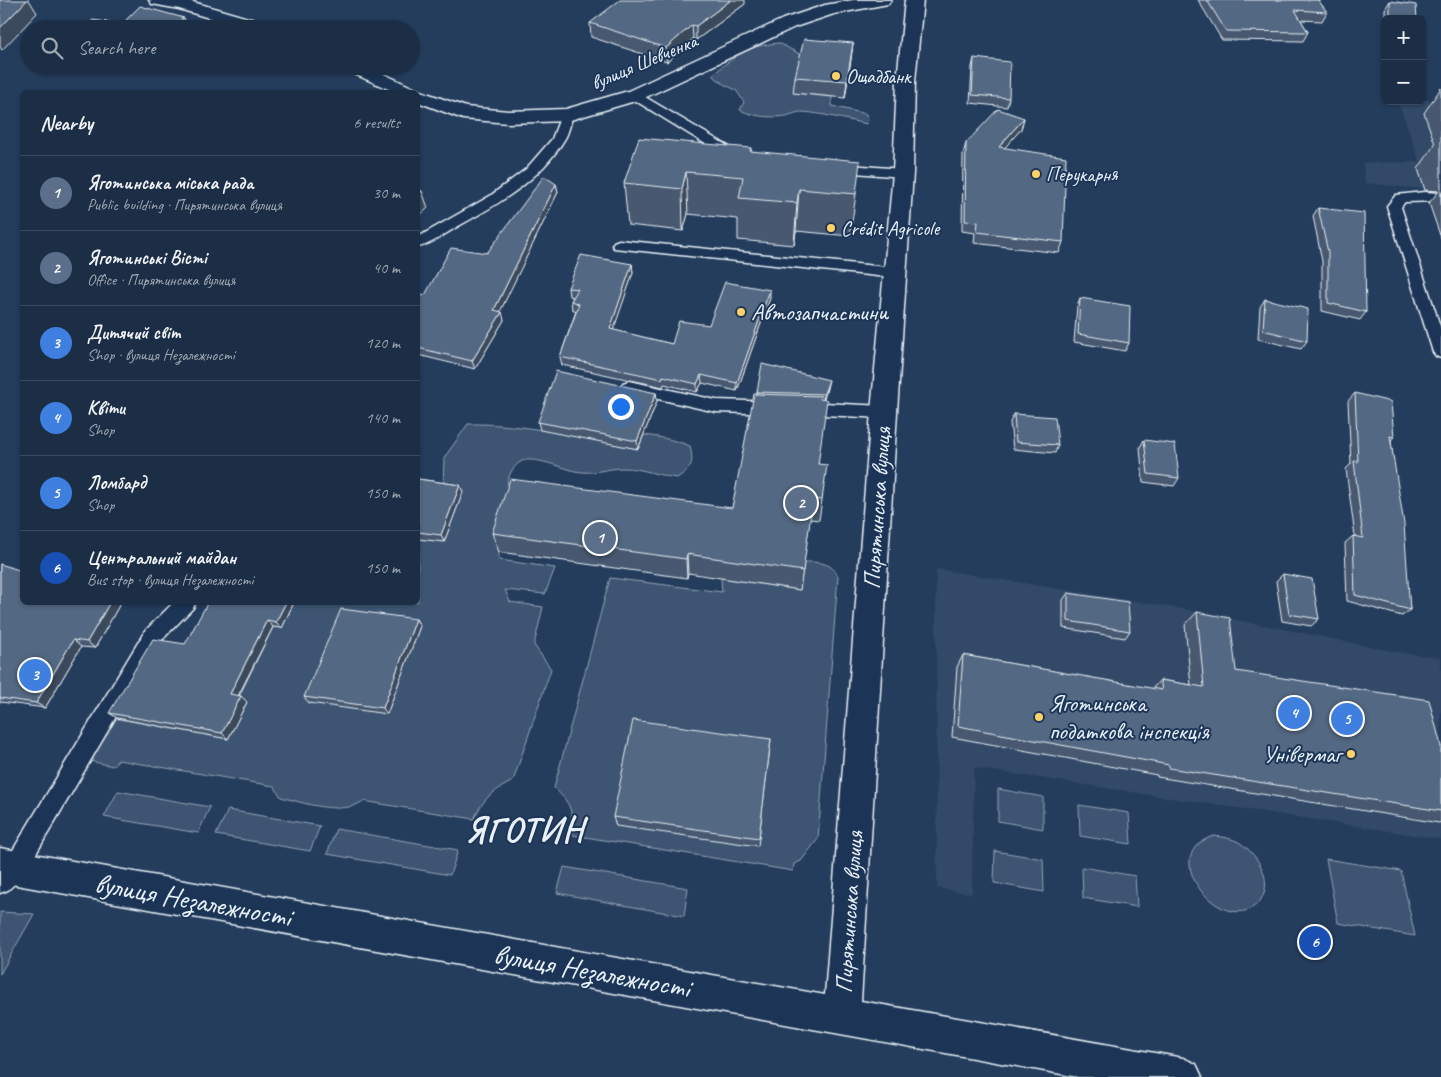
<!DOCTYPE html>
<meta charset="utf-8">
<style>
:root{--surface:#1c2e46;--page:#25364d;--text:#f1f3f6;--muted:#a0a8b3;--line:#3a4a5f;--accent:#ffd166}
body{margin:0;font-family:Caveat,sans-serif;background:var(--page);color:var(--text)}
.controls{position:absolute;right:15px;top:15px;display:grid;overflow:hidden;border-radius:8px;box-shadow:0 1px 4px #0004}
.controls button{width:45px;height:45px;display:grid;place-items:center;padding:0;border:0;border-bottom:1px solid var(--line);background:var(--surface);color:var(--text);font:25px sans-serif}
.you{position:absolute;left:620px;top:406px;width:18px;height:18px;margin:-12px;border:4px solid #fff;border-radius:50%;background:#1a73e8;box-shadow:0 0 0 8px #1a73e833}
.badge{display:grid;place-items:center;width:32px;height:32px;border-radius:50%;background:var(--accent);color:#fff;font-size:16px;font-weight:700}
.pin{position:absolute;translate:-50% -50%;border:2px solid #fff;box-shadow:0 1px 5px #0006}
.list{margin:0;padding:0;list-style:none}
h2{display:flex;justify-content:space-between;align-items:center;height:65px;margin:0;padding:0 20px;font-size:21px}
h2 small{font-size:16px;font-weight:400;color:var(--muted)}
.list li{display:grid;grid-template-columns:32px 1fr auto;gap:15px;align-items:center;box-sizing:border-box;height:75px;padding:0 20px;border-top:1px solid var(--line)}
.list b{display:block;font-size:19px;white-space:nowrap}
.list p{margin:0;font-size:16px;white-space:nowrap;color:var(--muted)}
.list em{font-size:16px;font-style:normal;color:var(--muted)}
.icon{flex:none;width:28px;height:28px;fill:none;stroke:currentColor;stroke-width:2;stroke-linecap:round;stroke-linejoin:round}
.map{position:relative;flex:none;width:1441px;height:1077px;overflow:hidden}
.search{position:absolute;background:var(--surface);box-shadow:0 1px 4px #0004;left:20px;top:20px;width:400px;height:55px;display:flex;align-items:center;gap:12px;box-sizing:border-box;padding:0 18px;border-radius:28px;color:var(--muted);font-size:19px}
.panel{position:absolute;background:var(--surface);box-shadow:0 1px 4px #0004;left:20px;top:90px;width:400px;height:515px;border-radius:8px}
.map>svg:first-child{display:block}
.built{fill:#334a68}
.green{fill:#3e5472;stroke:#93a2b5}
.lines{fill:none;stroke-linecap:round;stroke-linejoin:round}
.service-casing{stroke:#e8f1f8;stroke-width:3}
.tertiary-casing{stroke:#e8f1f8;stroke-width:3}
.secondary-casing{stroke:#e8f1f8;stroke-width:3}
.service{fill:#1d3557;fill-rule:evenodd}
.tertiary{fill:#1d3557;fill-rule:evenodd}
.secondary{fill:#1d3557;fill-rule:evenodd}
.wall{fill:#475970;stroke:#e8f1f8}
.shaded-wall{fill:#3a485b;stroke:#e8f1f8}
.building{fill:#536782;stroke:#e8f1f8}
.poi-dot{fill:#ffd166;stroke:#1d3557;stroke-width:2}
.labels{text-anchor:middle;dominant-baseline:central;stroke-width:4;stroke-linejoin:round;paint-order:stroke}
.far-street-label{font-size:20px;fill:#e8f1f8;stroke:#1d3557}
.far-poi-label{font-size:20px;fill:#e8f1f8;stroke:#1d3557;text-anchor:start}
.poi-label{font-size:24px;fill:#e8f1f8;stroke:#1d3557;text-anchor:start}
.street-label{font-size:24px;fill:#e8f1f8;stroke:#1d3557}
.near-street-label{font-size:29px;fill:#e8f1f8;stroke:#1d3557}
.near-district-label{font-size:35px;font-weight:bold;letter-spacing:1px;fill:#e8f1f8;stroke:#1d3557}
</style>
<div class="map">
<svg width="1441" height="1077" viewBox="0 0 1441 1077">
<rect width="100%" height="100%" fill="#253d5d"/>
<filter id="ink" filterUnits="userSpaceOnUse"><feTurbulence type="fractalNoise" baseFrequency=".02" numOctaves="2"/><feDisplacementMap in="SourceGraphic" scale="10" xChannelSelector="R" yChannelSelector="G"/><feConvolveMatrix kernelMatrix="1 2 1 2 8 2 1 2 1" color-interpolation-filters="sRGB"/></filter>
<g filter="url(#ink)">
<path class="built" d="M1422,99L1441,101V191L1365,183L1363,163L1420,162L1398,101H1422Z
M936,569L1183,609L1396,652L1441,658V839L974,768L972,894L937,888Z"/>
<path class="green" d="M779,43L803,56L794,93L832,97V106L866,114L868,119L867,124C846,120 823,113 801,112C796,112 791,115 786,116C770,118 755,117 740,110L744,102L736,90L725,85L712,75C737,55 745,46 779,43Z
M468,424C525,423 582,438 638,449L644,435C660,437 675,440 690,446C694,464 692,468 677,478C659,476 642,468 624,468C605,468 595,475 575,471C563,468 533,456 522,461C513,466 510,473 507,482L512,491L499,552V560L555,568L545,594L505,590L510,602L543,607L534,645L551,669L513,781C492,792 484,797 474,819L363,801C343,816 303,803 281,797L274,786L118,760L113,766L89,761L113,718L228,739L236,700L273,627L282,628L294,603L418,602V539L445,542L443,490L444,458Z
M804,562C819,562 831,562 838,576L818,839L801,861L794,864L793,871L573,835C572,811 572,804 554,788L610,578L722,592L721,578L800,590Z
M998,789L1043,797V829L998,821Z
M118,791L210,807L198,833L104,817Z
M1079,805L1129,813L1131,844L1080,836Z
M228,810L320,826L310,851L216,835Z
M336,829L458,850L450,875L327,854Z
M1214,836C1223,837 1232,838 1240,843C1258,854 1277,885 1257,904C1223,937 1153,854 1214,836Z
M995,851L1043,859L1044,892L994,883Z
M1326,859L1401,871L1415,936L1338,923Z
M564,867L688,888L684,916L557,893Z
M1082,867L1135,876L1137,907L1083,898Z
M0,912L34,914L0,974Z"/>
<g class="lines">
<defs>
<path id="service" d="M635,91L743,155L744,158L743,161H733L631,98L629,95Z
M567,111L573,115C570,123 569,133 564,140C540,181 495,206 455,228C443,235 430,245 418,247V237L490,196L526,169L552,139L561,115Z
M836,164L903,169L909,173L903,177L831,171L830,168L831,165Z
M1424,192L1441,193V201L1405,202L1401,207L1441,329V358L1436,356L1433,352L1387,206L1396,195Z
M619,240L896,268L901,270L903,273L901,276L896,278L614,248L612,245L614,242Z
M629,381L716,400L776,402L782,404L784,408L782,412L776,414L716,412L623,391L621,387L623,383Z
M802,402L884,406L890,408L892,412L890,416L884,418L802,414L796,412L794,408L796,404Z
M174,602H196L193,608L159,643L23,876L8,890L0,893V867L7,860L145,631Z"/>
<path id="tertiary" d="M149,0H186L272,25L275,29H246L179,9L152,4Z
M853,0H891L888,4L834,14L795,27L642,99L567,121L508,123L463,119L418,102V92H395L345,70L342,66H367L418,90L466,107L508,111L566,109L628,91L783,19L825,5Z"/>
<path id="secondary" d="M905,0H923L915,81L913,173L897,412L861,1001L1183,1058L1196,1064L1202,1077H1078L0,882V848L825,995L871,412L893,173L897,81Z"/>
</defs>
<use href="#service" class="service-casing"/>
<use href="#tertiary" class="tertiary-casing"/>
<use href="#secondary" class="secondary-casing"/>
<use href="#service" class="service"/>
<use href="#tertiary" class="tertiary"/>
<use href="#secondary" class="secondary"/>
</g>
<path class="wall" d="M1198,0H1318L1327,12L1322,21L1301,20L1308,32L1303,41L1222,40Z
M1390,1L1417,19H1385V9Z
M745,4L696,40L693,39L667,62L591,37L590,23Z
M853,43L845,98L793,93L795,77Z
M974,58L1009,98L1007,107L970,103L972,67Z
M1441,88V238L1429,203L1439,191L1425,190L1418,169L1435,144L1424,113Z
M1024,118L1021,129L1004,148L1063,242L1059,253L974,243L975,233L962,231L963,154L966,143Z
M751,148V151L856,194L850,236L796,231L794,245L738,240V219L688,214L683,231L628,225L624,183Z
M556,184L558,192L500,311L504,320L475,369L418,355V301L425,295L487,253Z
M1318,208L1366,312L1360,320L1322,311V261L1313,216Z
M632,264L633,273L613,330L672,344L709,325L770,298L737,391L702,383L697,392L664,384L663,387L562,365L560,357L576,311L572,309L571,301L573,297L569,296L568,288Z
M1080,298L1129,343L1125,351L1074,342L1077,306Z
M1265,299L1307,341L1301,349L1258,339L1260,307Z
M827,388L824,399L818,464L822,500L819,520L810,519L800,590L688,573L687,578L499,552L492,533L732,508L757,392Z
M656,393L657,401L638,449L540,430L538,422Z
M1355,393L1394,437L1391,440L1410,610L1402,616L1347,601L1345,543L1353,536H1355L1346,469L1351,464L1348,401Z
M1014,414L1058,445L1055,453L1013,449L1010,422Z
M1144,440L1179,478L1174,486L1143,482L1140,447Z
M418,479L460,485L463,492L444,542L418,539Z
M0,564L22,602H121L95,648L81,647L45,708L0,702Z
M1283,574L1319,619L1311,626L1282,621L1276,581Z
M1068,593L1130,631L1125,638L1063,628V600Z
M294,602L282,628L273,627L239,696H241L247,702L228,739L117,718L109,713Z
M1197,612L1236,671L1441,746V822L1439,823L1157,777V775L952,737L957,667L963,655L1152,689L1160,680L1191,685L1185,625Z
M416,619L420,626L387,714L309,703L304,697Z
M771,739L758,846L616,826L613,817Z"/>
<path class="shaded-wall" d="M27,0H29L37,13L2,50L0,47V28Z
M731,0H745V4L696,40V26Z
M184,18L189,29H169Z
M692,25L693,39L667,62L666,48Z
M853,43L851,60L845,98L847,81Z
M1024,118L1021,129L996,158L999,147Z
M686,172L688,214L683,231L682,189Z
M556,184L558,192L497,318L494,310Z
M799,189L796,231L794,245L797,203Z
M422,191L428,208L418,217V195Z
M632,264L633,273L611,337L610,329Z
M770,290V298L737,391V383Z
M502,312L504,320L475,369L472,361Z
M701,375L702,383L697,392V384Z
M829,380L827,388L823,402L824,394Z
M656,393L657,401L638,449L637,441Z
M460,485L463,492L444,542L441,535Z
M687,554L688,573L687,578L686,559Z
M110,602H121L95,648L87,642Z
M286,602H294L282,628L276,622Z
M416,619L420,626L387,714L383,708Z
M267,620L273,627L236,700L230,694Z
M73,640L81,647L45,708L36,703Z
M241,696L247,702L228,739L222,733Z"/>
<path class="building" d="M0,0H27L0,28Z
M620,0H731L696,26L692,25L666,48L590,23Z
M1207,0H1318L1327,12L1295,10L1308,32L1226,31Z
M1390,1L1416,5L1417,19H1390Z
M140,6L184,18L169,29H82L93,20L122,24Z
M804,39L853,43L847,81L795,77Z
M974,58L1010,62L1009,98L972,95Z
M998,109L1024,118L999,147L1066,157L1063,242L977,232L978,222L965,221L966,143Z
M639,138L751,148L750,151L860,161L856,194L799,189L797,203L739,198L743,177L686,172L682,189L624,183Z
M544,176L556,184L494,310L502,312L472,361L418,348V301L422,294L425,295L451,248L487,253Z
M418,189L422,191L418,195Z
M1318,208L1364,213L1366,312L1328,303V252Z
M581,255L632,264L610,329L672,344L679,321L709,325L725,282L770,290L737,383L701,375L697,384L663,376L662,379L560,357L579,304L571,301L578,289L568,288Z
M1080,298L1130,306L1129,343L1078,334Z
M1265,299L1308,309L1307,341L1263,330Z
M762,364L829,380L824,394L757,392Z
M556,371L656,393L637,441L538,422Z
M1355,393L1391,402L1394,437L1390,436L1404,524L1410,610L1355,595L1353,536L1363,538L1354,461L1358,462Z
M754,394L821,396L820,399L827,400L818,464L827,465L822,500L813,499L803,571L687,554L686,559L492,533L510,479L732,508Z
M1014,414L1055,417L1058,445L1016,442Z
M1144,440L1175,444L1179,478L1148,474Z
M418,479L460,485L441,535L418,532Z
M0,564L22,571V602H110L87,642L73,640L36,703L0,698Z
M1283,574L1312,579L1319,619L1289,614Z
M1068,593L1128,602L1130,631L1068,621Z
M208,602H286L276,622L267,620L230,694L241,696L222,733L109,713L153,639L185,644Z
M341,609L416,619L383,708L304,697Z
M1197,612L1230,618L1236,671L1429,700L1441,746V811L1169,768V765L958,726L963,655L1162,690L1160,680L1204,687Z
M633,720L771,739L759,838L613,817Z"/>
</g>
<g class="poi-dot">
<circle cx="836" cy="76" r="5"/>
<circle cx="1036" cy="174" r="5"/>
<circle cx="831" cy="228" r="5"/>
<circle cx="741" cy="312" r="5"/>
<circle cx="1039" cy="717" r="5"/>
<circle cx="1351" cy="754" r="5"/>
</g>
<g class="labels">
<g class="far-street-label">
<text transform="translate(644 62) rotate(-23)">вулиця Шевченка</text>
</g>
<g class="far-poi-label">
<text x="846" y="76">Ощадбанк</text>
<text x="1046" y="174">Перукарня</text>
<text x="841" y="228">Crédit Agricole</text>
</g>
<g class="poi-label">
<text x="751" y="312">Автозапчастини</text>
<text x="1049" y="703">Яготинська<tspan x="1049" dy="28">податкова інспекція</tspan></text>
<text x="1341" y="754" text-anchor="end">Універмаг</text>
</g>
<g class="street-label">
<text transform="translate(877 508) rotate(-86)">Пирятинська вулиця</text>
<text transform="translate(849 912) rotate(-86)">Пирятинська вулиця</text>
</g>
<g class="near-street-label">
<text transform="translate(193 900) rotate(10)">вулиця Незалежності</text>
<text transform="translate(592 971) rotate(10)">вулиця Незалежності</text>
</g>
<g class="near-district-label">
<text x="524" y="829">ЯГОТИН</text>
</g>
</g>
</svg>
<div class="controls">
<button>+</button>
<button>−</button>
</div>
<div class="you"></div>
<div class="pin badge" style="left:600px;top:538px;background:#5c6f8a">1</div>
<div class="pin badge" style="left:801px;top:503px;background:#5c6f8a">2</div>
<div class="pin badge" style="left:35px;top:675px;background:#3f7fe0">3</div>
<div class="pin badge" style="left:1294px;top:713px;background:#3f7fe0">4</div>
<div class="pin badge" style="left:1347px;top:719px;background:#3f7fe0">5</div>
<div class="pin badge" style="left:1315px;top:942px;background:#1a4fb4">6</div>
<div class="search"><svg class="icon" aria-label="search" viewBox="0 0 24 24"><circle cx="10" cy="10" r="6"/><path d="M15 15l6 6"/></svg>Search here</div>
<section class="panel">
<h2>Nearby<small>6 results</small></h2>
<ul class="list">
<li><span class="badge" style="background:#5c6f8a">1</span><div><b>Яготинська міська рада</b><p>Public building · Пирятинська вулиця</p></div><em>30 m</em></li>
<li><span class="badge" style="background:#5c6f8a">2</span><div><b>Яготинські Вісті</b><p>Office · Пирятинська вулиця</p></div><em>40 m</em></li>
<li><span class="badge" style="background:#3f7fe0">3</span><div><b>Дитячий світ</b><p>Shop · вулиця Незалежності</p></div><em>120 m</em></li>
<li><span class="badge" style="background:#3f7fe0">4</span><div><b>Квіти</b><p>Shop</p></div><em>140 m</em></li>
<li><span class="badge" style="background:#3f7fe0">5</span><div><b>Ломбард</b><p>Shop</p></div><em>150 m</em></li>
<li><span class="badge" style="background:#1a4fb4">6</span><div><b>Центральний майдан</b><p>Bus stop · вулиця Незалежності</p></div><em>150 m</em></li>
</ul>
</section>
</div>
